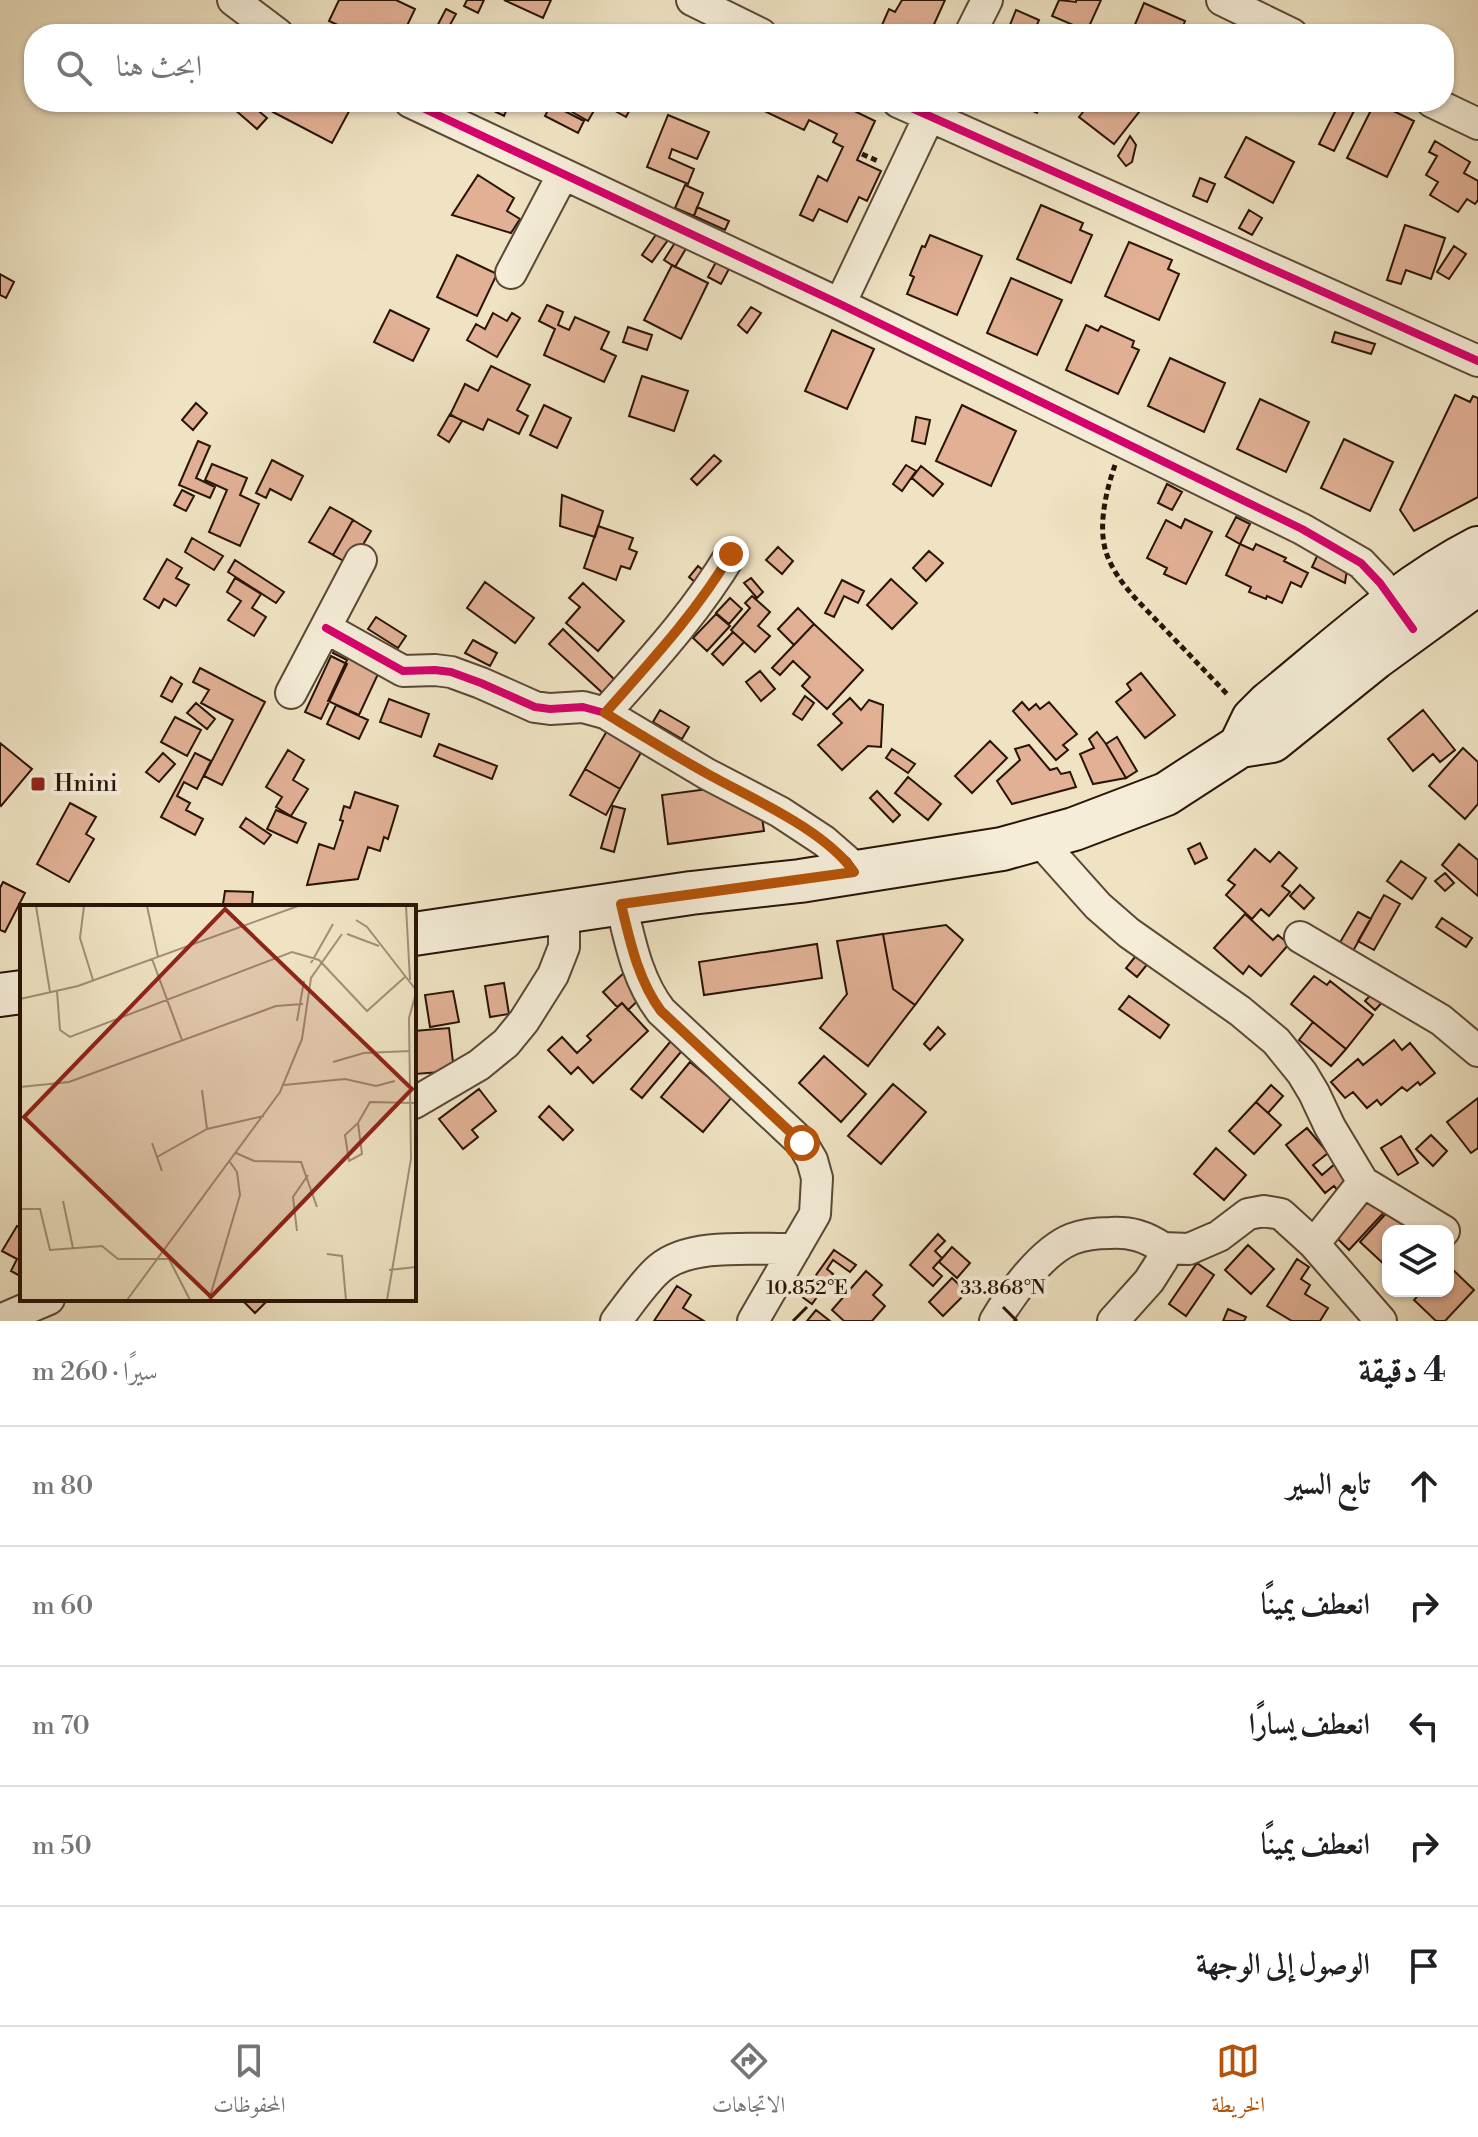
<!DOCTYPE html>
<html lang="ar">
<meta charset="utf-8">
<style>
:root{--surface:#fff;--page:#f2f2f2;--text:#202124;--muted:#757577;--line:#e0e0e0;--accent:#b45309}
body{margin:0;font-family:"Libre Bodoni",Amiri,serif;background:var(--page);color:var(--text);direction:rtl}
.controls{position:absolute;right:24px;bottom:24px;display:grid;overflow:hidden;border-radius:16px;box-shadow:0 2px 6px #0004}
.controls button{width:72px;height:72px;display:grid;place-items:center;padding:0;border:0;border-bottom:2px solid var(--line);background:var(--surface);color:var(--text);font:40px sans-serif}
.stop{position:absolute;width:24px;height:24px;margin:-18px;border:6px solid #b45309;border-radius:50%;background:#fff}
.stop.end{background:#b45309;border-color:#fff;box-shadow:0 2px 8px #0008}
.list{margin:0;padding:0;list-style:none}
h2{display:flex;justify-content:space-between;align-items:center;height:104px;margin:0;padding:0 32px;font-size:34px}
h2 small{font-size:26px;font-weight:400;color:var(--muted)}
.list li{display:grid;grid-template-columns:52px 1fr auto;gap:24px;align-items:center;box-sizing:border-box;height:120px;padding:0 32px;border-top:2px solid var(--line)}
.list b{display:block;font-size:30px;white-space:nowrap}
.list em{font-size:26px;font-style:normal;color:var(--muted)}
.icon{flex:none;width:44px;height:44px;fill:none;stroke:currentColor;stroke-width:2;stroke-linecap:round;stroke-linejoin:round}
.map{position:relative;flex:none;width:1478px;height:1321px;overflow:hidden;direction:ltr}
.search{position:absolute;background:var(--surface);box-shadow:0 2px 6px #0004;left:24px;right:24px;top:24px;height:88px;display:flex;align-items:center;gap:20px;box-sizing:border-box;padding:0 28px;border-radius:32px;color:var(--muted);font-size:30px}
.sheet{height:704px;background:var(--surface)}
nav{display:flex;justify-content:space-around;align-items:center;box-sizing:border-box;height:112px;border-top:2px solid var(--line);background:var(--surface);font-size:22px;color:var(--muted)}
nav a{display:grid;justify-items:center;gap:4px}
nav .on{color:var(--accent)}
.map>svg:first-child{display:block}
.building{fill:#e1b095;stroke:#291406;stroke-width:2}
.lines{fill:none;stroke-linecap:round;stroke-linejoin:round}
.minor-casing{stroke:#5a4835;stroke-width:34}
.secondary-casing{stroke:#291406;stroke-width:46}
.path{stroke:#291406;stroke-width:5;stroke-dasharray:6 4;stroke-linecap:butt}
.minor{stroke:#f5edd8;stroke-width:30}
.secondary{stroke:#f5edd8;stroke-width:42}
.cycleway-casing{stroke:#f5edd8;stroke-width:13}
.cycleway{stroke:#d6006c;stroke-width:8}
.route{stroke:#b45309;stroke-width:10}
.ticks{fill:none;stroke:#291406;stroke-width:3}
.poi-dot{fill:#8f2418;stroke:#f5edd8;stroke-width:3}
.labels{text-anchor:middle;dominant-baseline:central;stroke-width:8;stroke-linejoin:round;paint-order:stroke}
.poi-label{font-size:24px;fill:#291406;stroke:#f5edd8;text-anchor:start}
.inset-road{fill:none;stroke:#a09077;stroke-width:2}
.view{fill:#8f2418;fill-opacity:0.15;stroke:#8f2418;stroke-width:4}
.inset-edge{fill:none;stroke:#291406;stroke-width:4}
.ticks-label{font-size:20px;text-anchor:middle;fill:#291406;stroke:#f5edd8;stroke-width:8;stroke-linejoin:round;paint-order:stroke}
</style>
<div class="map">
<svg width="1478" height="1321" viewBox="0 0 1478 1321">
<rect width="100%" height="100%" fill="#efe3c3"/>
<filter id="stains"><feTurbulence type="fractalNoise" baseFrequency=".0025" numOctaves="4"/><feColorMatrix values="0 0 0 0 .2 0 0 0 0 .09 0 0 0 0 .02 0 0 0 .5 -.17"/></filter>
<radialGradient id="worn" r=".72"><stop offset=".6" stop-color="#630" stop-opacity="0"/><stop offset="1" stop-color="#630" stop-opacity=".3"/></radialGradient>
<path class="building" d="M339,0H396L415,9L404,32L390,25L386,34H357L329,21Z
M467,0H484L478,13L464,6Z
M504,0H551L543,18Z
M902,0H945L931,31L938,34H878L889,9L895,12Z
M1059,0L1076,2V0H1101L1087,31L1052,16Z
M1144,3L1185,21L1180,34H1131Z
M446,9L456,14L445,34H433Z
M1016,10L1039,20L1033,34L1010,25Z
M705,25L729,29L728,34H704Z
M240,102H257L254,107L267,118L257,129L234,109Z
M279,102H354L332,143L273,112Z
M494,102H510L504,116L490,109Z
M555,102H599L588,121Z
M599,102H634L626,117Z
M761,102H836L875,121L857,160L881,171L867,201L859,197L847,222L819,209L813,221L800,215L818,176L827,181L843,147L833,142L837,134L809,120L804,130L758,108Z
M1013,102H1042L1037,113Z
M1091,102H1144L1146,103L1114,144L1079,117Z
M1340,102H1346L1356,107L1334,151L1319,144Z
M1375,102L1414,121L1387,177L1347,158Z
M551,104L584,121L578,133L545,116Z
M668,115L709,132L697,159L672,149L669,158L694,169L688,184L647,167Z
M1130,136L1136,145L1132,162L1126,166L1118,156Z
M1246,137L1294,162L1273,203L1225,177Z
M1435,141L1470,162L1464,173L1478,181V200L1475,204L1467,199L1458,212L1430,195L1438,182L1426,175L1437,156L1429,152Z
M478,175L514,198L507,211L520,219L511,233L452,215Z
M1200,178L1215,184L1207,202L1193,196Z
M685,185L703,193L694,216L675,208Z
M1041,205L1083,223L1080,230L1092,235L1071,283L1017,259Z
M697,207L729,221L725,230L694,216Z
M1249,210L1262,218L1252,235L1239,228Z
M1405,225L1445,238L1431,279L1406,270L1401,284L1387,280Z
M657,233L668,240L652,262L642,255Z
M930,235L982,256L957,315L907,294L914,277L910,275L922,246L925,247Z
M676,241L687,247L675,267L664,260Z
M1129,242L1172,260L1168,269L1179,274L1159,320L1105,296Z
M1454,246L1466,254L1449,279L1437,272Z
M457,255L497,274L477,316L437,297Z
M717,260L730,267L721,284L708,277Z
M672,265L708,283L681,339L644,320Z
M0,274L14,282L6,298L0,295Z
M1011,278L1062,300L1037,355L987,333Z
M547,305L563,312L558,325L569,330L575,317L609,332L601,349L616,356L604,382L544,355L555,329L539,321Z
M751,307L761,313L747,333L738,325Z
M390,310L429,329L413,361L374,342Z
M493,313L507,321L512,313L520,318L497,357L467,340L476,324L485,329Z
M1086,325L1098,331L1101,326L1134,341L1132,347L1139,350L1118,394L1066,370Z
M628,327L652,335L647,350L623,342Z
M832,330L874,349L847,409L805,391Z
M1335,332L1375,344L1371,354L1332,342Z
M1170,358L1225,383L1204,432L1148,406Z
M491,366L530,385L517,410L528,416L519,434L488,419L483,430L450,415L465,384L478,391Z
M642,376L688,391L674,431L629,416Z
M1455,395L1470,402L1473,396L1478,398V497L1414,531L1400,510Z
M1260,399L1309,422L1286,472L1237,449Z
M196,403L207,413L193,430L182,420Z
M544,405L571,418L557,448L530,435Z
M962,405L1016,431L991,486L936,461Z
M450,414L462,421L449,442L438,435Z
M916,417L930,420L925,444L912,441Z
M1344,439L1393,462L1370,511L1321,488Z
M198,441L210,446L196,478L215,487L210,498L179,485Z
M714,455L721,461L697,485L691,479Z
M272,460L303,476L291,500L270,489L266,498L256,493Z
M212,464L247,478L240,495L259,504L240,546L209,532L227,490L205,480Z
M906,465L916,471L902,491L893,484Z
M921,466L943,484L933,496L912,478Z
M1167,484L1182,492L1172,510L1158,503Z
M182,490L194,496L186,511L174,505Z
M562,495L603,511L595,537L560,526Z
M330,507L353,520L333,555L309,542Z
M1236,517L1250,524L1240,544L1226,536Z
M1185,519L1212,532L1186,584L1164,574L1167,568L1147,558L1166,520L1181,528Z
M353,520L371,531L351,565L333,555Z
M598,526L633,538L629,549L637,552L630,569L621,566L616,580L584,568Z
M192,538L223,556L214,570L185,552Z
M1240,544L1253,550L1256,544L1286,558L1284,561L1308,573L1301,587L1291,582L1282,603L1267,596L1266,599L1249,592L1251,587L1226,575Z
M778,547L793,561L782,574L766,560Z
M929,551L943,563L926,581L913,568Z
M1318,554L1347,569L1345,583L1312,567Z
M167,559L182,568L176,578L189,585L176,606L164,599L159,608L144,599Z
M235,560L284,592L276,603L228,572Z
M698,566L710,576L701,587L689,577Z
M235,578L261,594L252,608L266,617L254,636L228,620L241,601L227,592Z
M751,578L763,592L757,598L744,583Z
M891,579L917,603L892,629L867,605Z
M842,580L864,591L858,603L844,596L834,617L825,613Z
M485,582L534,618L515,643L467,608Z
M583,583L624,621L598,651L566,623L580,607L569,598Z
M752,596L770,612L758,626L770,636L755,652L731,630L750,608L745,603Z
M730,598L742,609L729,624L716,613Z
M798,608L814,624L794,645L778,629Z
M716,614L730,626L707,651L693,638Z
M376,617L406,636L398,648L368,629Z
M814,624L863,670L827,709L802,686L810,677L793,661L780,675L772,668Z
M563,629L619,684L607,697L549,644Z
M733,632L744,642L723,665L712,654Z
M340,637L385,659L359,715L328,701L347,660L333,653Z
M473,640L497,653L490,666L465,653Z
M331,656L347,664L321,719L305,712Z
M200,668L265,702L222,785L204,776L233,720L201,703L209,690L193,682Z
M760,671L775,689L761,701L746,682Z
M1141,673L1175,715L1145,738L1116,702L1131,690L1127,684Z
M171,677L182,684L172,702L161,696Z
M805,696L814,703L802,720L793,714Z
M850,698L861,710L869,700L883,705L881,747L868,746L842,770L818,745L842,723L833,714Z
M389,699L429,714L421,737L380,722Z
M1022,702L1029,710L1036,704L1040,709L1049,702L1077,734L1063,745L1068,750L1056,760L1013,711Z
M196,703L215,719L207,729L187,713Z
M336,705L368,720L359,739L327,724Z
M660,710L689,727L682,739L653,722Z
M1423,710L1455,750L1440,762L1433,754L1413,771L1388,739Z
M175,717L201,730L187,756L161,742Z
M608,729L643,749L620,789L585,769Z
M1097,732L1106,744L1126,778L1093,784L1080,754L1094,748L1089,739Z
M1117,737L1137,771L1126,778L1106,744Z
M990,741L1007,758L972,793L955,776Z
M0,743L32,769L1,806L0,805Z
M439,744L497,766L492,779L434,756Z
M1029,745L1050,770L1057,768L1061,774L1070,772L1076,787L1012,804L997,781L1020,760L1015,749Z
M1463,748L1478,762V804L1465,819L1429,786Z
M892,749L915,764L908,773L886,758Z
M288,750L304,760L293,780L308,789L291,816L276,807L282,797L266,787Z
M163,753L175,764L159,782L146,772Z
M195,753L211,761L197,789L184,782L177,796L190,803L186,810L203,819L195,835L161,817Z
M585,769L620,789L606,815L570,795Z
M908,777L941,804L928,820L895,793Z
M708,789L762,817L764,831L668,844L662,795Z
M877,791L900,815L893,822L870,798Z
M355,792L398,806L388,839L384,837L380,851L368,847L358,879L307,885L319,844L334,849L343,821L340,820L344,806L350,808Z
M70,803L96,817L86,834L94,839L69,882L37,864Z
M613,806L625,809L614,852L601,848Z
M276,810L306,823L297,843L267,829Z
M246,818L271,835L264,844L240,827Z
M1200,843L1207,858L1195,864L1188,849Z
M1459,844L1478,860V896L1442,865Z
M1255,849L1270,862L1279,852L1297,868L1282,886L1290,892L1269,916L1261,909L1252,919L1226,895L1235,885L1228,880Z
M1401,861L1426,878L1412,899L1387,881Z
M1445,873L1454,883L1445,891L1435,881Z
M3,882L25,893L5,932L0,930V888Z
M1300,885L1314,898L1304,909L1290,896Z
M225,891L253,892L252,905L223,904Z
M1384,895L1400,904L1374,950L1358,941Z
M1358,912L1371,919L1353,951L1339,944Z
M1245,914L1273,940L1278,935L1289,944L1261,976L1249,966L1243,974L1214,948Z
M1442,918L1472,938L1466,947L1436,927Z
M946,925L963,940L915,1005L893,989L883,934Z
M883,934L893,989L915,1005L868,1066L820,1028L847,994L837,941Z
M817,944L822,978L704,995L699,962Z
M1139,952L1150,961L1137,977L1126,968Z
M626,971L646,993L628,1010L622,1003L617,1007L603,992Z
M1314,976L1327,985L1330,981L1373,1015L1346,1049L1291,1004Z
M504,983L509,1014L490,1017L485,986Z
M1379,986L1389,995L1375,1010L1365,1001Z
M453,991L459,1022L430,1027L425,995Z
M1129,996L1169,1025L1160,1038L1119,1009Z
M622,1003L648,1031L593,1083L578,1067L571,1074L548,1050L562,1037L577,1053L591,1040L587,1036Z
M1313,1022L1346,1049L1331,1066L1299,1040Z
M938,1027L945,1034L930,1050L924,1044Z
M449,1028L454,1071L415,1074L414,1031Z
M680,1030L691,1040L642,1098L631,1089Z
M1394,1040L1402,1050L1410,1043L1435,1073L1420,1085L1418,1082L1407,1091L1402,1087L1381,1105L1377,1100L1367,1108L1353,1092L1345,1098L1331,1082L1358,1059L1363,1065Z
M824,1056L866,1094L841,1122L799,1083Z
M690,1062L732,1097L703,1132L661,1097Z
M893,1084L926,1112L881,1164L848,1136Z
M1271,1085L1283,1096L1268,1113L1256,1102Z
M479,1089L496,1111L472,1130L478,1137L463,1149L439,1119Z
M1478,1098V1148L1471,1153L1447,1122Z
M1256,1102L1281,1125L1254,1154L1229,1131Z
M549,1106L573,1130L563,1140L539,1117Z
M1307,1128L1328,1153L1313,1165L1322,1175L1336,1163L1355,1185L1342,1196L1334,1186L1325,1193L1286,1145Z
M1431,1135L1447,1151L1433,1166L1416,1149Z
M1401,1136L1418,1163L1398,1175L1381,1148Z
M1216,1148L1246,1175L1224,1200L1194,1174Z
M1374,1195L1388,1208L1349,1250L1335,1236Z
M1391,1208L1416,1231H1388L1386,1266L1360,1242Z
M17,1226L22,1228V1277L11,1271L17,1259L2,1251Z
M938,1234L945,1241L935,1251L942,1258L933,1268L942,1276L933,1286L910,1265Z
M1248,1245L1274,1269L1251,1294L1225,1270Z
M952,1247L970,1263L957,1278L939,1262Z
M834,1250L856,1265L850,1272L833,1260L827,1269L833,1274L812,1304L801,1296Z
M1297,1259L1309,1267L1301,1279L1310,1285L1305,1294L1328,1308L1320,1321H1292L1267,1306Z
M1197,1263L1214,1275L1186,1316L1169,1304Z
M1448,1265L1474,1290L1445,1321H1436L1414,1300L1422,1291H1448Z
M866,1271L882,1285L873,1295L885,1306L872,1321H844L832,1310Z
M952,1278L967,1292L943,1316L929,1302Z
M677,1286L691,1295L683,1308L704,1321H654Z
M241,1299H269L255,1313Z
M1228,1309L1246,1317L1244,1321H1223Z
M816,1310L830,1321H807Z"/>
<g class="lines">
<defs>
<path id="minor" d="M233,0L278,34
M692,0L761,34
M1222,0L1292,34
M970,34L987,0
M410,102L840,304L1302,529L1361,563L1380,583L1404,617
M898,102L1478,361
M1432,102L1478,124
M511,273L563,174
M840,304L936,102
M326,628L403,671L435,670L451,672L481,683L535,707L550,709L583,707L605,713L707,774L780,812L824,841L847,861L854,872
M291,693L361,560
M605,713C651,661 695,614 731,554
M1039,840L1098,906L1129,933L1240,1011L1276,1041L1302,1073L1314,1093L1330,1127L1363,1182L1444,1231
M621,904C630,941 637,980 661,1011L802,1143L812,1160L817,1178L815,1214L753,1321
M1300,937L1441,1020L1478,1051
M414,1103L479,1065L506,1043L524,1021L553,975L564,947V912
M1314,1244L1363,1182
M1163,1248L1189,1249L1219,1236L1248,1214L1264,1211L1281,1214L1314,1244L1381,1321
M0,1320L49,1299
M616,1321C628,1306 645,1280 660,1268C691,1242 756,1250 795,1249
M995,1321C1011,1294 1042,1251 1072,1239C1085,1234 1097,1233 1110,1233C1131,1232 1145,1236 1163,1248V1259L1149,1281L1113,1321"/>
<path id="secondary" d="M1240,746L1253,719L1268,704C1336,649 1400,588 1478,548
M414,934L691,893L800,881L958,856L1002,849L1074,829L1166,794L1240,746L1272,741L1375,658L1478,583
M0,995L22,992"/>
</defs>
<use href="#minor" class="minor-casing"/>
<use href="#secondary" class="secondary-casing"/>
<path class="path" d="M862,154L880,162
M1115,465C1106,491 1097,528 1107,555C1117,582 1140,603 1159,623C1182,647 1204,670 1227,694"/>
<use href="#minor" class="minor"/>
<use href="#secondary" class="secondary"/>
<defs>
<path id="cycleway" d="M410,102L840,304L1302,529L1361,563L1380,583L1413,629
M898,102L1478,361
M326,628L403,671L435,670L451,672L481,683L535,707L550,709L583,707L605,713L707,774L780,812L824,841L847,861L854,872"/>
</defs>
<use href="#cycleway" class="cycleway-casing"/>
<use href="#cycleway" class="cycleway"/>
</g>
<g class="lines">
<path class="route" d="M731,554C695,614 651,661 605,713C638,733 672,754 706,773C752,799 824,829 854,872L621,904C630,941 638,980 661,1011L802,1143"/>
</g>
<path class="ticks" d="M1003,1307L1017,1321M793,1321L807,1307"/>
<rect class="poi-dot" x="30" y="776" width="16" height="16" rx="4"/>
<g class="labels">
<g class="poi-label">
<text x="54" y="784">Hnini</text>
</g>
</g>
<g transform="translate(20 905)">
<rect width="396" height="396" fill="#efe3c3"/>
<path class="inset-road" d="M16,1L30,87M64,1L60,33L73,75M127,1L138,52M386,1L390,75M336,15L347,22L396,85M327,29L359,41M132,54L162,135M291,58L313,19M37,86L40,125L50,132L272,47L299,55L347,106L386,71M0,94L58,81L278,1M277,116L284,76M313,157L344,148L390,146M264,180L325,174L356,181L375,176M0,182L49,177L256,101L283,99M182,185L187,224M338,218L342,249L329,256L325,230ZM338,218L350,197L394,198M132,238L142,266M216,248L234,256L281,257L297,302M137,252L187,224L244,211M43,296L53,343M0,304H20L30,345L82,341L98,354H149L170,395M277,326L273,292L288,270M307,349L322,351L326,395H346M369,365L396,362M107,395L260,187L282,134L291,73L322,29M189,395L220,290L217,267L210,257M367,395L391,254L389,113L396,88"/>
<path class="view" d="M205,4L392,184L191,392L4,212Z"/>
<rect width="396" height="396" class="inset-edge"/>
</g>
<g class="ticks-label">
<text x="1003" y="1294">33.868°N</text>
<text x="807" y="1294">10.852°E</text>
</g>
<rect width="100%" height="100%" filter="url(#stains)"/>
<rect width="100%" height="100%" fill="url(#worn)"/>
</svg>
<div class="controls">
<button><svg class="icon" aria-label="layers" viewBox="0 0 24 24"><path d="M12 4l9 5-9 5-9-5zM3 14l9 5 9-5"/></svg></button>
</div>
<div class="stop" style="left:802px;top:1143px"></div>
<div class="stop end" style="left:731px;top:554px"></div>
<div class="search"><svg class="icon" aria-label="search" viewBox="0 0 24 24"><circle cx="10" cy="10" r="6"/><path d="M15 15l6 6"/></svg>ابحث هنا</div>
</div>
<section class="sheet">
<h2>4 دقيقة<small>سيرًا · 260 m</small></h2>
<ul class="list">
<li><svg class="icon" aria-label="ahead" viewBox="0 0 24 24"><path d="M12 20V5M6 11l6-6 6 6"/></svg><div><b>تابع السير</b></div><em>80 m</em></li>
<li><svg class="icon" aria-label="right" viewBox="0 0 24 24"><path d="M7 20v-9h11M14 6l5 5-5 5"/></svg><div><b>انعطف يمينًا</b></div><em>60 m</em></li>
<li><svg class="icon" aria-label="left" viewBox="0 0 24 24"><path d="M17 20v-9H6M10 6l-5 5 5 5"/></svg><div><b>انعطف يسارًا</b></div><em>70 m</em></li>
<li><svg class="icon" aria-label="right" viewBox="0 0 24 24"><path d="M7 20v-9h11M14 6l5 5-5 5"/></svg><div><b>انعطف يمينًا</b></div><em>50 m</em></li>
<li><svg class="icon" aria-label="arrive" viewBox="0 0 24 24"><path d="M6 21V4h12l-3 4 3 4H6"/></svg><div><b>الوصول إلى الوجهة</b></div></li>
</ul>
</section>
<nav>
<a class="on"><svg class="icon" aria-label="map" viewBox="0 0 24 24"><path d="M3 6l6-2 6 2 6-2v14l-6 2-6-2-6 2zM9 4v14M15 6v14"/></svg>الخريطة</a>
<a><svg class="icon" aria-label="directions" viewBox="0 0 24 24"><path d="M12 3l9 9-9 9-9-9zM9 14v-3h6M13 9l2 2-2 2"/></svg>الاتجاهات</a>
<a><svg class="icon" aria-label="saved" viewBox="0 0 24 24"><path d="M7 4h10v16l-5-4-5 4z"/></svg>المحفوظات</a>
</nav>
